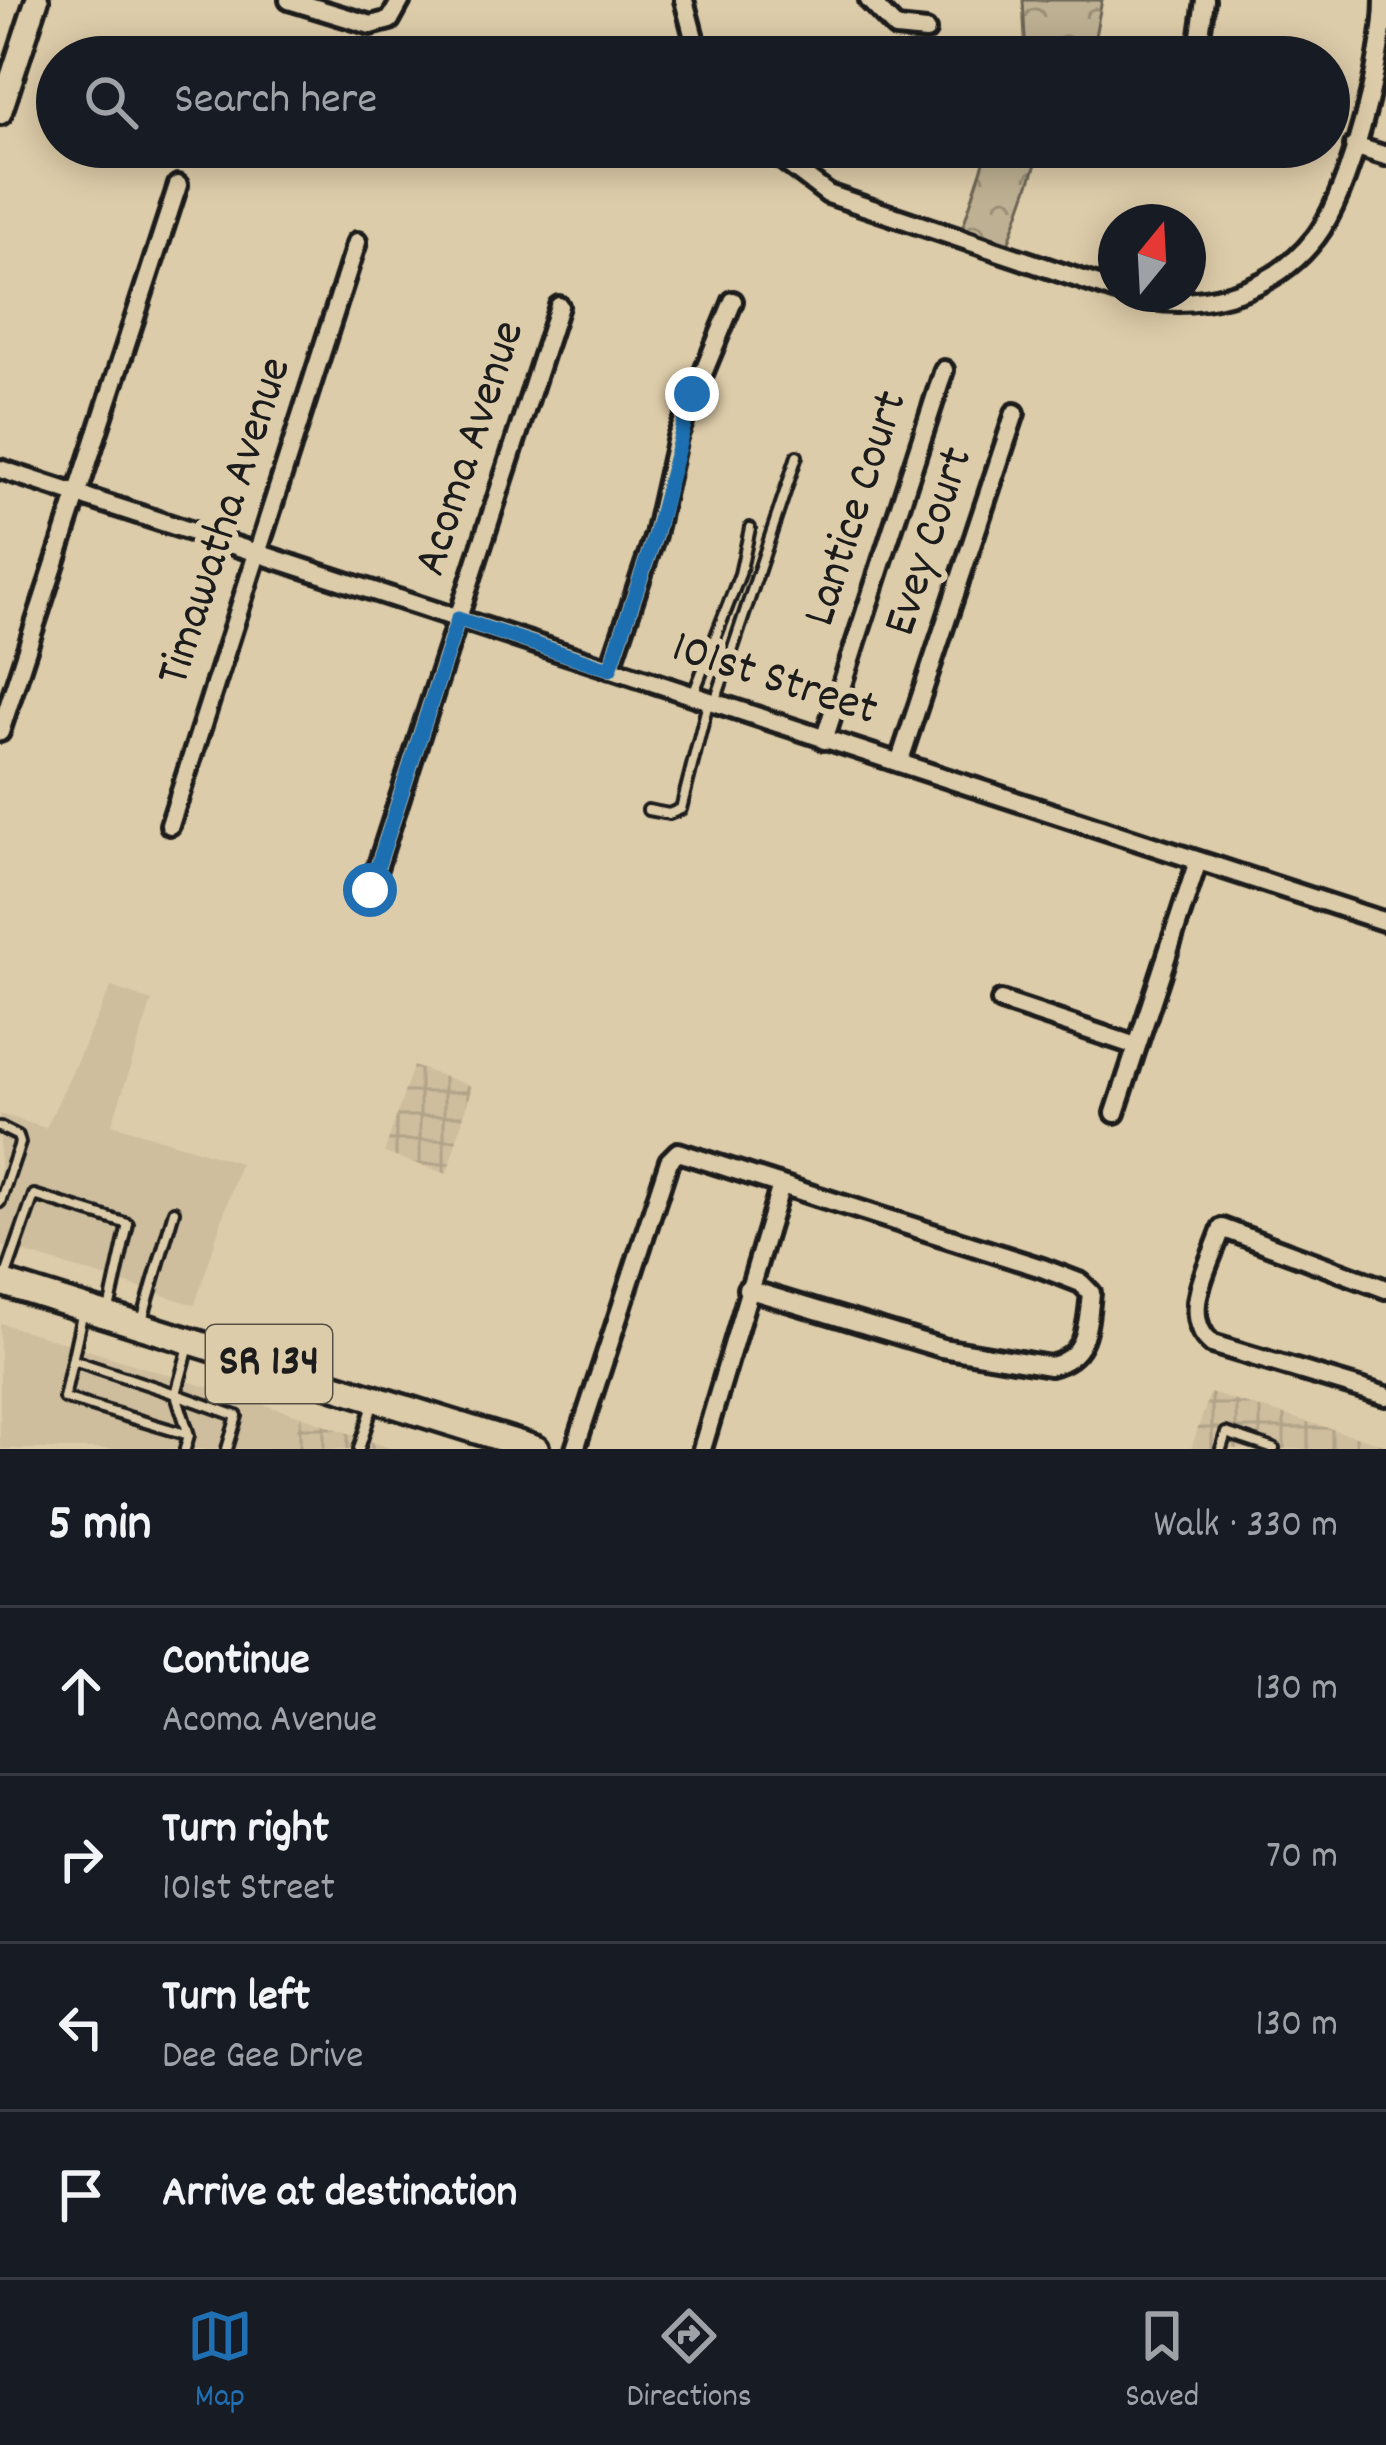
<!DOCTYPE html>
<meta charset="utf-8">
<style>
:root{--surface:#171b24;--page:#242831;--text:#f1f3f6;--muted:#9ea1a6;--line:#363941;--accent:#1f6fb2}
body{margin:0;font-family:Dekko,sans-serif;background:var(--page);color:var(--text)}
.compass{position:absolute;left:1098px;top:204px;width:108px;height:108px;border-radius:50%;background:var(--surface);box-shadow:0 6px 30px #0003;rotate:18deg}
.stop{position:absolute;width:36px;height:36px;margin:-27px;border:9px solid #1f6fb2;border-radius:50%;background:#fff}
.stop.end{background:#1f6fb2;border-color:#fff;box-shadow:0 3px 12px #0008}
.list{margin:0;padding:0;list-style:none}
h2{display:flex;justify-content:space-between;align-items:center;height:156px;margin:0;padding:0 48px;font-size:51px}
h2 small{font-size:39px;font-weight:400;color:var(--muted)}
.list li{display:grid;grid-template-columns:78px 1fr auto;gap:36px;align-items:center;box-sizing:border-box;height:168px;padding:0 48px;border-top:3px solid var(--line)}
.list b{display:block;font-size:45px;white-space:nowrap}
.list p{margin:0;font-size:39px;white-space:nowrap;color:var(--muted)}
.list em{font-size:39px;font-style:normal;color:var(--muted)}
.icon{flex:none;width:66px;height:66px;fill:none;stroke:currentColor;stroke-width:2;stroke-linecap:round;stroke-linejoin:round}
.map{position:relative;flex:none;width:1386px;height:1449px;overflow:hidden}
.search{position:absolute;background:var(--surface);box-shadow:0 6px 30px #0003;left:36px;right:36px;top:36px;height:132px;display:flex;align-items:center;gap:30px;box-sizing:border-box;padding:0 42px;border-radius:66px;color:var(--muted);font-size:45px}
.sheet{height:828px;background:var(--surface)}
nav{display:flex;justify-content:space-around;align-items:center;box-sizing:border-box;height:168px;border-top:3px solid var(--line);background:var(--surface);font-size:33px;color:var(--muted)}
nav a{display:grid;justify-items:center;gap:6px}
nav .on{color:var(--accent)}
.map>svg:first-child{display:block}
.built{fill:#cebe9e}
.industrial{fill:url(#industrial-grid)}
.park{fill:url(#park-crowns);stroke:#6d6657;stroke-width:3}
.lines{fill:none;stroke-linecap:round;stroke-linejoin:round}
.service-casing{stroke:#1c1c1c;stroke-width:16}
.minor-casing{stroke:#1c1c1c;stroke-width:26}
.tertiary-casing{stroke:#1c1c1c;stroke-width:30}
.primary-casing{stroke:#1c1c1c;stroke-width:33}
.service{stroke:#ddcca9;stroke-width:8}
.minor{stroke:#ddcca9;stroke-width:16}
.tertiary{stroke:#ddcca9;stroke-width:21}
.primary{stroke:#ddcca9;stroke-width:24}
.route{stroke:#1f6fb2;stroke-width:15}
.labels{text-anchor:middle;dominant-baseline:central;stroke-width:12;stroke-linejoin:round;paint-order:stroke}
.shield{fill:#ddcca9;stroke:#565146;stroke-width:3}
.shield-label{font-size:45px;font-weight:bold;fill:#1c1c1c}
.street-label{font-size:48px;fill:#1c1c1c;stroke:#ddcca9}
</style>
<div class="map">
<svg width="1386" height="1449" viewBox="0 0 1386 1449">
<defs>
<pattern id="industrial-grid" width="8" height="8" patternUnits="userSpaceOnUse" patternTransform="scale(3)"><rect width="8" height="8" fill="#cebe9e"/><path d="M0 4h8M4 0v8" fill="none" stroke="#b0a388"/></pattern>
<pattern id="park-crowns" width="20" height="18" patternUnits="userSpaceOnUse" patternTransform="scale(3)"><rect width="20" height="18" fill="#beb092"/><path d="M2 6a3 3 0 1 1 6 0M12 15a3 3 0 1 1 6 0" fill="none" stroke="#9a8e76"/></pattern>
</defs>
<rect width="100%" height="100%" fill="#ddcca9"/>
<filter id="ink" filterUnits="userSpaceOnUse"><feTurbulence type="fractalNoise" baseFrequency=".00833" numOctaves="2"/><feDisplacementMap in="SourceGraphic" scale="24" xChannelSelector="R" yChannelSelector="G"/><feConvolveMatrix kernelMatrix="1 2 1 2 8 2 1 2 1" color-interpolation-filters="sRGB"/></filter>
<g filter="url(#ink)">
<path class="built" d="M111,987L152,1001L112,1124L240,1163L195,1305L0,1245V1114L46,1128Z
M0,1323L301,1416L291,1449H0Z"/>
<path class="industrial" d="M413,1066L472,1086L447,1174L384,1153Z
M1210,1393L1386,1445V1449H1191Z
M301,1416L392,1449H291Z"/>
<path class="park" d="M1023,0H1102L1091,57H1026Z
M989,147H1042L1007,247L961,232Z"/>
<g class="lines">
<defs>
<path id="service" d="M693,695L740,574L750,528
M715,702L797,456
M648,810L669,814L681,809L708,703
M0,1127L18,1136L20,1143L0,1202
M4,1281L34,1195L128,1224L109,1310
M82,1315L64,1398L189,1435L185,1449
M141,1324L174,1211
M189,1346L176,1394L237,1416L227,1449
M73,1360L176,1394L189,1435
M359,1449L373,1405
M1221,1449L1226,1433L1274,1449"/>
<path id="minor" d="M289,0L371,25L390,20L401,0
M684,0L699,57
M869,0L896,28L926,31
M1197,57L1205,0
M1354,146L1386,156
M766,147L828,194L1116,291
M1125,294C1192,314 1272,295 1316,237C1350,192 1384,57 1384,0
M0,469L1386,922
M610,669L655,535L677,437L733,301
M0,732L178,185
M824,740L944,370
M899,763L1015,413
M170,825L357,242
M370,890L559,306
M1001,1001L1136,1046
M1115,1113L1198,861
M1386,1289L1222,1228C1211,1263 1177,1315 1212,1344L1386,1396
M575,1449L669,1161L678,1152L1042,1268L1081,1283L1091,1293C1087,1327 1088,1357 1050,1366L942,1348L747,1289
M702,1449L781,1185"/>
<path id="tertiary" d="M0,113L37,0"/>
<path id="primary" d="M0,1282L536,1449"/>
</defs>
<use href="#service" class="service-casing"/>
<use href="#minor" class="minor-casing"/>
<use href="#tertiary" class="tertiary-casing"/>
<use href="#primary" class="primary-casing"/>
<use href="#service" class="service"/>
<use href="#minor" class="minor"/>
<use href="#tertiary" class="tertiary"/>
<use href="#primary" class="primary"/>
</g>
</g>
<g class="lines" filter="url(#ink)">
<path class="route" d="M370,890L458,619L610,669L655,535L692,394"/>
</g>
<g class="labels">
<rect class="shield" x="206" y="1325" width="126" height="78" rx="9"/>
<g class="shield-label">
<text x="269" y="1364">SR 134</text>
</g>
<g class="street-label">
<text transform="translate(472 449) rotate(-72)">Acoma Avenue</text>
<text transform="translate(858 509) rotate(-72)">Lantice Court</text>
<text transform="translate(227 522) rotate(-72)">Timawatha Avenue</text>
<text transform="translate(931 542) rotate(-72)">Evey Court</text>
<text transform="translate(774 681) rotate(18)">101st Street</text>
</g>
</g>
</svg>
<svg class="compass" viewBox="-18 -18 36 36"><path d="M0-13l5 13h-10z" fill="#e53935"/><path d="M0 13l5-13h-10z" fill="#9ea1a6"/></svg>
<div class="stop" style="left:370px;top:890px"></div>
<div class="stop end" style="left:692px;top:394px"></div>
<div class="search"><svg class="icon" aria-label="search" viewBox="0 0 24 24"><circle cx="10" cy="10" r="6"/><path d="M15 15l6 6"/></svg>Search here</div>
</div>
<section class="sheet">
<h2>5 min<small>Walk · 330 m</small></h2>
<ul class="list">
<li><svg class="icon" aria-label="ahead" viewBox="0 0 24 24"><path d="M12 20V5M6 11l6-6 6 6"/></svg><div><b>Continue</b><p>Acoma Avenue</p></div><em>130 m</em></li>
<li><svg class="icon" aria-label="right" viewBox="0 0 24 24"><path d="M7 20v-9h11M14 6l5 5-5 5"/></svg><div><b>Turn right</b><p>101st Street</p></div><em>70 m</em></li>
<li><svg class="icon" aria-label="left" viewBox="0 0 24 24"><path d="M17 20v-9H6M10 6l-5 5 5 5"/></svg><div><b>Turn left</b><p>Dee Gee Drive</p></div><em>130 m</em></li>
<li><svg class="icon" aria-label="arrive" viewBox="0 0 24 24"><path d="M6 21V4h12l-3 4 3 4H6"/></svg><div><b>Arrive at destination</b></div></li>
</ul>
</section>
<nav>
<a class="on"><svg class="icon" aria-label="map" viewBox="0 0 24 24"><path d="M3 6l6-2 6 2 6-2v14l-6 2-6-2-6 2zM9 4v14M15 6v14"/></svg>Map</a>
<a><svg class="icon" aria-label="directions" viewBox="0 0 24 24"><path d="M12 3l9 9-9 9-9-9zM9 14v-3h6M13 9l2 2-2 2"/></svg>Directions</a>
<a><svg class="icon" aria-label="saved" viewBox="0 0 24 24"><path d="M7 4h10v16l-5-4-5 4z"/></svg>Saved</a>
</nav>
